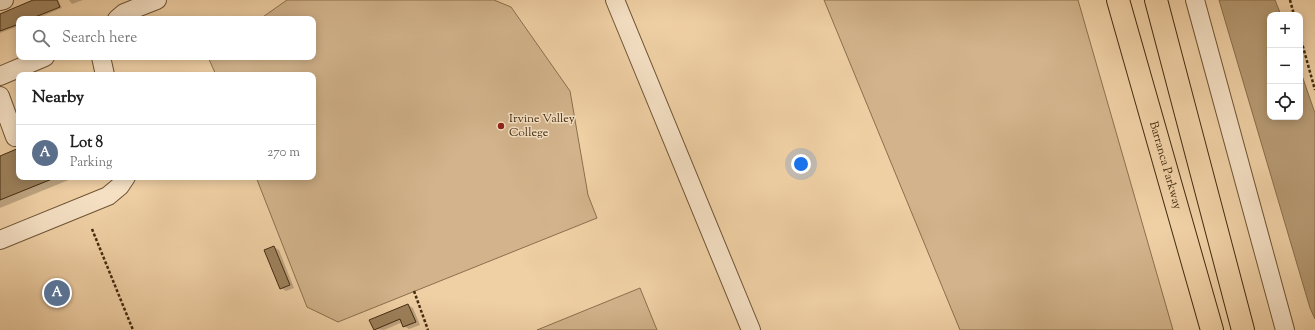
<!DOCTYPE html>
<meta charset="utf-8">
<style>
:root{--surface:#fff;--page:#f6f6f6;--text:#222;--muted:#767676;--line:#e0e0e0;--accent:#8f2418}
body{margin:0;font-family:"Sorts Mill Goudy",serif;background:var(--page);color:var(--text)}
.controls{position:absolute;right:12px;top:12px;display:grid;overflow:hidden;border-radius:8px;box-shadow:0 2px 10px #0003}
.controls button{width:36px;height:36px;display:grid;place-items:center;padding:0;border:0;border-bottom:1px solid var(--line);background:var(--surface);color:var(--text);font:20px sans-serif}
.you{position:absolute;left:801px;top:164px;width:14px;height:14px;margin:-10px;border:3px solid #fff;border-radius:50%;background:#1a73e8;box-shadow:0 0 0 6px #1a73e833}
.badge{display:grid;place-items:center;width:26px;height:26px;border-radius:50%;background:var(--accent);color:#fff;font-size:13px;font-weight:700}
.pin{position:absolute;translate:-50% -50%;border:2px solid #fff;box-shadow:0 1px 4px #0006}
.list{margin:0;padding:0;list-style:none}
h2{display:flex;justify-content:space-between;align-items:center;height:52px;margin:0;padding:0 16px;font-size:17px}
h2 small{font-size:13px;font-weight:400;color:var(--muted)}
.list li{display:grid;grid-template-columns:26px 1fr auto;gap:12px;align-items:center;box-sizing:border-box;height:56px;padding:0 16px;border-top:1px solid var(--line)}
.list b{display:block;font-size:15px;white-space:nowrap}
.list p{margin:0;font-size:13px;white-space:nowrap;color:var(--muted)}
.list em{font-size:13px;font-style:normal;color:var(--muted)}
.icon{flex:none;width:22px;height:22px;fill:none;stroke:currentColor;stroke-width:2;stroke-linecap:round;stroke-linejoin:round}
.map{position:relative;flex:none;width:1315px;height:330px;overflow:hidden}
.search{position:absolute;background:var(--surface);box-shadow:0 2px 10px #0003;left:16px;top:16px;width:300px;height:44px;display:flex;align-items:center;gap:10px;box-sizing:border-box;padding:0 14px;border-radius:8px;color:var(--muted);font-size:15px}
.panel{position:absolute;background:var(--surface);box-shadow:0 2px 10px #0003;left:16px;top:72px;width:300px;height:108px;border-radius:8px}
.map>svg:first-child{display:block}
.green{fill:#d2b38b;stroke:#8b704d}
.water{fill:#b59871;stroke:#886d4a}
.shadow{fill:#0003}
.building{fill:#9d815c;stroke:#442c0f}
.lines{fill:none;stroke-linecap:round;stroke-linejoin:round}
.minor-casing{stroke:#6f5534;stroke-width:20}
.major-casing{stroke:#442c0f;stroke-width:24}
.path{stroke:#442c0f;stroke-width:2.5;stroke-dasharray:3 2;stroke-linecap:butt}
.minor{stroke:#f5e0c4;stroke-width:18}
.major{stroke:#efcfa4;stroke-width:22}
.poi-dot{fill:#8f2418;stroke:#f5e0c4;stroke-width:1.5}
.labels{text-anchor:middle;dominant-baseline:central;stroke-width:3;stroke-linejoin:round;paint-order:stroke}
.poi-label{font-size:12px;fill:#442c0f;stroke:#f5e0c4;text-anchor:start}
.street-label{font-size:12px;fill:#442c0f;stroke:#f5e0c4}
</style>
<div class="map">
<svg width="1315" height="330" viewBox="0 0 1315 330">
<rect width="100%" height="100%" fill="#efcfa4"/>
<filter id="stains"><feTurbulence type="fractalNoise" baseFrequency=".005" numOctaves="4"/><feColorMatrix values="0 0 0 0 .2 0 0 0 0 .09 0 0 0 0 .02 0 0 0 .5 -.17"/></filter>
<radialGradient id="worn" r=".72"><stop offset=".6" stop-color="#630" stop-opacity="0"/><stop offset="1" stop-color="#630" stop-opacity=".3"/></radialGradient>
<path class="green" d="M287,0H494L511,7L570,91L588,195L597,218L338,322L307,307L256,177H313V75H216L208,57H313V19H260Z
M824,0H1078L1173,330H960Z
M640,288L657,330H537Z"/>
<path class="water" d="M1219,0H1275L1281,15H1270V117H1300V70L1315,113V319L1310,308Z"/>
<path class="shadow" d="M36,0H58L62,8L35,19H19V26L0,33V15Z
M69,0H83L72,4Z
M19,149V177H76L0,208V157Z
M274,247L279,250L294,288L286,291L281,288Z
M408,305L413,308L420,325L409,329L404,326L403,322L384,330L374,329Z"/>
<path class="building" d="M33,0H57L60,7L30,19H19V24L0,31V14Z
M19,148V177H57L0,200V156Z
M274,246L290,285L280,289L264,250Z
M408,304L416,322L403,327L400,319L374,330L369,320Z"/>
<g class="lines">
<defs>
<path id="minor" d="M615,0L751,330
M1195,0L1285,330
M0,1L4,0
M117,19L124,13L157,0
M101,57L105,75
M0,76L45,57
M0,96L15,137
M0,240L108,196L120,186L126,177"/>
<g id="major">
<path id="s1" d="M1118,0L1212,330"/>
<path d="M1156,0L1243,330"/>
</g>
</defs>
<use href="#minor" class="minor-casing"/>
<use href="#major" class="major-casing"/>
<path class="path" d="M1290,0L1294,15
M1300,36L1315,90
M92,229L133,330
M414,291L428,330"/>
<use href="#minor" class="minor"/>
<use href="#major" class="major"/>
</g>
<circle class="poi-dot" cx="501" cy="126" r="4"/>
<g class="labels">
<g class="poi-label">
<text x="509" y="119">Irvine Valley<tspan x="509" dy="14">College</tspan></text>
</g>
<g class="street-label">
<text stroke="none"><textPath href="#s1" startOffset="172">Barranca Parkway</textPath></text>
</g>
</g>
<rect width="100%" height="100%" filter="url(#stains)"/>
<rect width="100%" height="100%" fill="url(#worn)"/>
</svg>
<div class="controls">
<button>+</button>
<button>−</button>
<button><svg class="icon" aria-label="locate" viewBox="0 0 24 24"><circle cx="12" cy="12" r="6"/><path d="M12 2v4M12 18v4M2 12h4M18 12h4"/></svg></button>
</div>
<div class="you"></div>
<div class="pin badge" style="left:57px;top:293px;background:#5c6f8a">A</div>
<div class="search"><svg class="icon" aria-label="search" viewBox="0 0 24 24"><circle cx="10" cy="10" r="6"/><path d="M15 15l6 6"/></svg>Search here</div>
<section class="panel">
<h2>Nearby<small></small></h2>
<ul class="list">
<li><span class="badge" style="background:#5c6f8a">A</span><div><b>Lot 8</b><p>Parking</p></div><em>270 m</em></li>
</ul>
</section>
</div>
